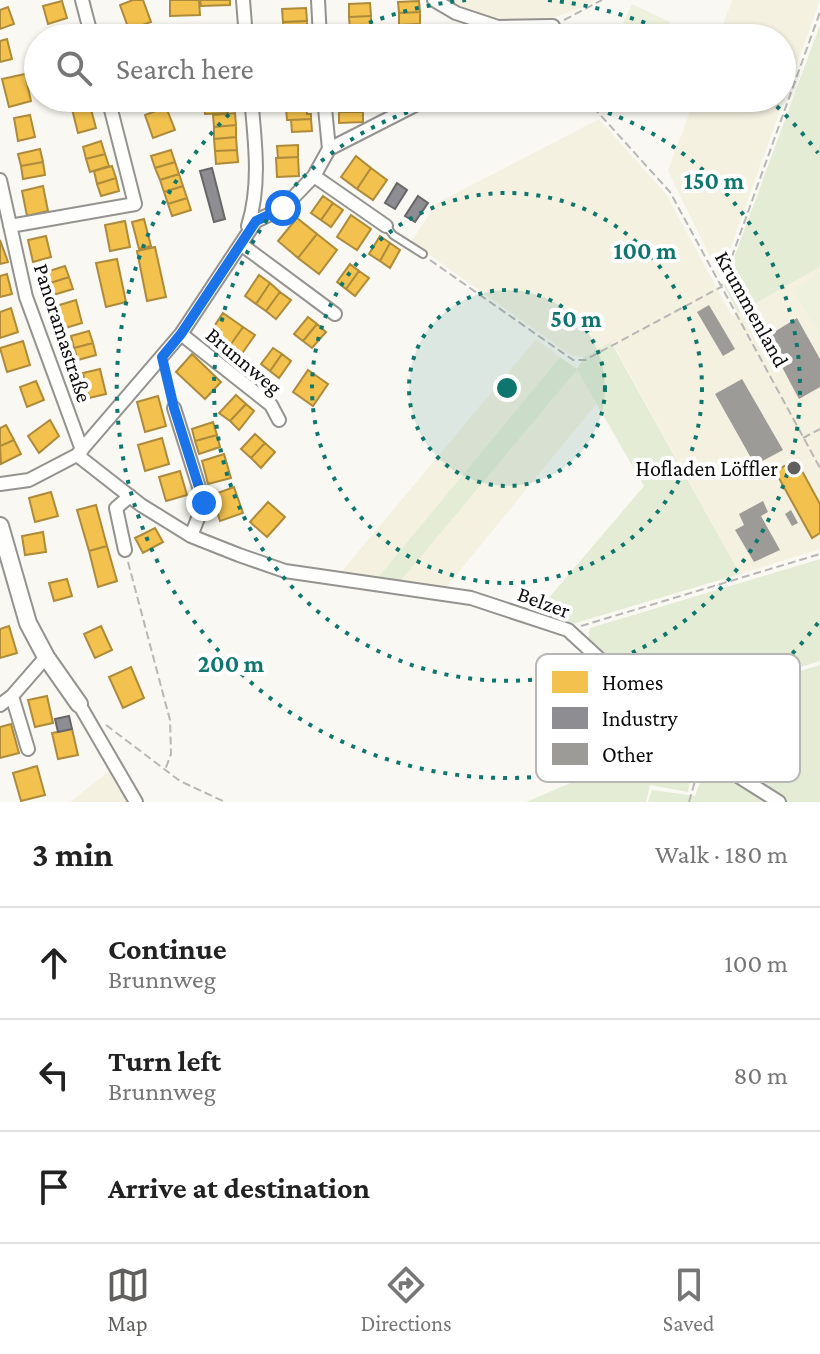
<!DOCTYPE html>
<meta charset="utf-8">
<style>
:root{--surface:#fff;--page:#f2f2f2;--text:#222;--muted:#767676;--line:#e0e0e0;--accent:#605f5d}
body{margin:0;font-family:"Crimson Pro",serif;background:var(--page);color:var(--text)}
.stop{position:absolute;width:24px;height:24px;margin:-18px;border:6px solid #1a73e8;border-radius:50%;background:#fff}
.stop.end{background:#1a73e8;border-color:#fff;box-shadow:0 2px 8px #0008}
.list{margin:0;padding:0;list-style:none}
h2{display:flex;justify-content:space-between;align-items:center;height:104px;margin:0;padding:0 32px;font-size:34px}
h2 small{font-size:26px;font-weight:400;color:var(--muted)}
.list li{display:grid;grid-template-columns:52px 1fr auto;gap:24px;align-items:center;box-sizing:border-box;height:112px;padding:0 32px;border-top:2px solid var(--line)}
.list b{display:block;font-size:30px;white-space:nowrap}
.list p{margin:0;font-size:26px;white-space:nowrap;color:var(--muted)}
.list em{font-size:26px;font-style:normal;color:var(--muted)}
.icon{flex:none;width:44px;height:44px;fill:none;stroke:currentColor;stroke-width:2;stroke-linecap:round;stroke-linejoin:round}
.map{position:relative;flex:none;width:820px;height:802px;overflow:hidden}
.search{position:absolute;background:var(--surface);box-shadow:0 2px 6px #0004;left:24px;right:24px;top:24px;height:88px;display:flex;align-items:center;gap:20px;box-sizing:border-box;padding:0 28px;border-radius:44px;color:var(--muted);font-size:30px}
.sheet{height:440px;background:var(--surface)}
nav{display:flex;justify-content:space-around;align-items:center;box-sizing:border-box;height:112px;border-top:2px solid var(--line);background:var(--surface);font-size:22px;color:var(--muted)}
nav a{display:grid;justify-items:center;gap:4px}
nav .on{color:var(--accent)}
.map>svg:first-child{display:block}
.farmland{fill:#f4f1e0}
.green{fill:#e5ecd5}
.pitch{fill:#eef1de}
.homes{fill:#f2c14e;stroke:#ad8b3a;stroke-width:2}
.industry{fill:#8d8d92;stroke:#67676a;stroke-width:2}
.building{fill:#9d9b98}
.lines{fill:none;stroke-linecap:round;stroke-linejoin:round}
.service-casing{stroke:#949390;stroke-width:10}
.minor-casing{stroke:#949390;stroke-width:16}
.tertiary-casing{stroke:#949390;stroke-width:20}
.path{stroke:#b8b7b6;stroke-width:2;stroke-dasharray:8 4;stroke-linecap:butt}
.service{stroke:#fefefd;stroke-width:6}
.minor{stroke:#fefefd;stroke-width:12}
.tertiary{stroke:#fefefd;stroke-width:16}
.route{stroke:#1a73e8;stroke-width:10}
.ring{fill:none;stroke:#0f766e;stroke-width:4;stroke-dasharray:4 8}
.poi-dot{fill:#605f5d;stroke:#fff;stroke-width:3}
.labels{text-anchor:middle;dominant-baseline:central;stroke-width:8;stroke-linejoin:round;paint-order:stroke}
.street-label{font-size:22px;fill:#0d0d0d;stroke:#fff}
.poi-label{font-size:22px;fill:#0d0d0d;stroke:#fff;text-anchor:end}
.key{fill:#fff;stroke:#b6b6b6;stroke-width:2}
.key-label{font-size:22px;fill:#0d0d0d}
.centre{fill:#0f766e;stroke:#fff;stroke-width:4}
.ring-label{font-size:24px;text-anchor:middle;font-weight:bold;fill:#0f766e;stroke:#fff;stroke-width:8;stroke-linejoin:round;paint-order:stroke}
</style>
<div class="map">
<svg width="820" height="802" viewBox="0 0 820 802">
<rect width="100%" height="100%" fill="#faf8f2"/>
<path class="farmland" d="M448,0H596L574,11L540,22L499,21L478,15Z
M732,0H820L720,277L668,171L695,98H782V38H718Z
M599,119L666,194L732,316L820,267V549L740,574L612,342L584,357L572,356L411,242L437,203Z
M536,339L560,357L375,581L337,577Z
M577,370L597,403L444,590L398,584Z
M113,768L132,802H70Z"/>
<path class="green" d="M820,25V267L738,313L724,285Z
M611,342L740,574L569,625L536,613L644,486L577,370L398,584L375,581L560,357L577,369L584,357Z
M820,559V661L663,710L588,639L590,628Z
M820,665V802H648L652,790L695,796L711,751L669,711Z
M673,739L695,756L688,792L650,785L646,802H526Z"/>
<path class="pitch" d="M632,4L670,22L662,38H616Z
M820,273V335L793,289Z"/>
<path class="homes" d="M133,0H143L151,22L129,30L120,5Z
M170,0H199L200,15L170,16Z
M200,0H230V5L201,6Z
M62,1L67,18L48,24L43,6Z
M419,1L420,12L399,13L398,2Z
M370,3L371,16L349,17V4Z
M8,7L14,24L0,29V10Z
M306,8L307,21L283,22L282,9Z
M420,12V24L399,25V13Z
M371,16V29L350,30L349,17Z
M307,21V34L284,35L283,22Z
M420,24L421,36L399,37V25Z
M70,30L72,38H44L43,36Z
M7,39L12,59L0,62V41Z
M25,74L31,101L9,107L2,79Z
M88,98L96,128L78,133L71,105Z
M204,98H227V101L204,102Z
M338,98H362V101L338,102Z
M227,101L228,113L205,114L204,102Z
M362,101L363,112H339L338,102Z
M166,107L175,130L153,138L145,115Z
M306,107L307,114H311V119L287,120L286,108Z
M339,112H363V122L339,123Z
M235,113L236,125L214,127L213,115Z
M30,115L35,137L18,141L14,118Z
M311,119L312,131L292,132L291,120Z
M236,125V137L214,139V127Z
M236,137L237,150L215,151L214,139Z
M101,141L105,154L86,159L83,147Z
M298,145V157L278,158L277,146Z
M40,149L43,162L21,166L18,154Z
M171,150L175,162L155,168L151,156Z
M237,150L238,162L216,164L215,151Z
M105,154L109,166L90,172L86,159Z
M356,156L371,168L357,189L341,177Z
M298,157L299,176L277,177L276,158Z
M43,162L45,175L23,179L21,166Z
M175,162L179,174L160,180L155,168Z
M112,166L116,178L97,184L94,171Z
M371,168L387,180L373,200L357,189Z
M179,174L183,186L164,192L160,180Z
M116,178L119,191L101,196L97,184Z
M43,186L48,211L27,216L22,191Z
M183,186L187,198L168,204L164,192Z
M323,196L333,203L321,220L311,213Z
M187,198L191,210L172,216L168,204Z
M333,203L343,210L331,227L321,220Z
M351,215L371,229L357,250L337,237Z
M297,218L317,234L298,258L278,241Z
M144,219L151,246L139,249L132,222Z
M125,221L130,247L110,251L105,225Z
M317,234L337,250L319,274L298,258Z
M46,236L51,257L33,262L28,240Z
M380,236L390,243L380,261L369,254Z
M0,240L8,262L0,264Z
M390,243L400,250L390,268L380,261Z
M155,247L166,297L147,301L137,251Z
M117,259L126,302L106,307L96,263Z
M350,264L359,271L346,289L337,282Z
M65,266L69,277L47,284L43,273Z
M359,271L369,278L355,296L346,289Z
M7,274L12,294L0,297V276Z
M259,275L270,283L256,304L245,296Z
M69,277L73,289L50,296L47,284Z
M270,283L280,292L266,311L256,304Z
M280,292L291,300L276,319L266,311Z
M76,300L82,323L62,329L56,306Z
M11,308L18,332L0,338V312Z
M223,313L243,327L229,347L209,334Z
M308,317L317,324L303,341L294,334Z
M317,324L326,332L312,348L303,341Z
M243,327L255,335L241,355L229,347Z
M89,331L93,343L74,348L71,336Z
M23,341L30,365L7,372L0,348Z
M93,343L96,355L78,360L74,348Z
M273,348L282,354L270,371L261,364Z
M192,354L221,382L205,399L176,372Z
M282,354L291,361L279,378L270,371Z
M100,369L106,394L89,398L83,373Z
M308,370L328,384L313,406L293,392Z
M36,381L44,400L27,407L20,387Z
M236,395L246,404L230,421L219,413Z
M158,396L166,426L145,432L137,402Z
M246,404L254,411L239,430L230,421Z
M50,420L59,436L39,453L28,436Z
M213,422L217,435L195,441L192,429Z
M6,425L14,440L0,446V428Z
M255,434L265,443L251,458L241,449Z
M217,435L220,447L199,454L195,441Z
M162,438L169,464L145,471L138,445Z
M14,440L21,454L1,464L0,446Z
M265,443L275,452L261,468L251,458Z
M224,454L231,478L208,484L202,461Z
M796,460L820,504V533L812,538L775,471Z
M180,471L187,495L166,501L159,477Z
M234,487L243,513L220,521L212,495Z
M51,492L58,516L35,522L29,498Z
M268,502L285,517L267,537L250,522Z
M96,505L107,546L89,551L77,510Z
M155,528L163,542L143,553L135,538Z
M43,532L46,552L25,555L22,536Z
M107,546L117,581L98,587L89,551Z
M67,579L72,596L54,601L49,583Z
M9,626L17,653L0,658V629Z
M101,626L112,650L95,658L84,634Z
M131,667L144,698L123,708L109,677Z
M47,696L53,723L35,727L28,700Z
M11,724L19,753L0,758V727Z
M72,729L78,755L58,759L52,733Z
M37,766L45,795L21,801L13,773Z"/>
<path class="industry" d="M212,168L225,219L214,222L200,171Z
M397,183L407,190L395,209L385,203Z
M418,196L428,203L415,222L405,216Z
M69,716L72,729L58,732L55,719Z"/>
<path class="building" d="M709,305L735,349L723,356L697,312Z
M797,318L820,359V387L799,399L766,337Z
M742,379L783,450L755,465L715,394Z
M763,501L768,512L761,516L780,550L754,562L735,530L744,525L739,514Z
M791,510L798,523L792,526L785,514Z"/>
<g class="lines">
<defs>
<path id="service" d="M386,226L393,235L423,254"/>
<path id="minor" d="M82,0L92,38
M243,0L246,38
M318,0L320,38
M434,0L456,13L498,27L553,26
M324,98L329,149
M329,149L429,98
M314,176L386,226
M0,180L26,297L82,450
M10,226L135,204L108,98
M248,226C261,185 255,141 251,98
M242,245L335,314
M181,334L271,405L279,420
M174,408L204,503L191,536
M77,455L141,505L191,536L239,555L285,571L471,598L568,630L703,754L779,802
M0,484L29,480L77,455L181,334L256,221L283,208L314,176L329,149
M125,550L116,508L130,496
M12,696L28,749
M79,704L136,802
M0,705L12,696L46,657"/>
<path id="tertiary" d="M0,526L28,623L46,657L79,704"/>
</defs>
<use href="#service" class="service-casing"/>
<use href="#minor" class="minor-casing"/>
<use href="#tertiary" class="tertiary-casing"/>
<path class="path" d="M564,20L602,0
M585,98L670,192L820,468
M430,260L573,360H585L721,287L820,12
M165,370L171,395
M803,438L820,429
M128,562L170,720L171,754L165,770
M581,626L820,554
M106,725L180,781L225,802
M689,802L699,767"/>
<use href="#service" class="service"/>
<use href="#minor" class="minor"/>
<use href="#tertiary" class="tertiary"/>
</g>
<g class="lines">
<path class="route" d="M204,503L174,408L162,357L181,334L256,221L283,208"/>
</g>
<circle cx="507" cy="388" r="98" fill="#0f766e" fill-opacity=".12"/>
<g class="ring">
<circle cx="507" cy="388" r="98"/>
<circle cx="507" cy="388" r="195"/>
<path d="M550 98A293 293 0 1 1 464 98"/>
<path d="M818 623A390 390 0 1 1 246 98M336 37A390 390 0 0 1 466 0M548 0A390 390 0 0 1 678 37M768 98A390 390 0 0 1 818 153"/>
</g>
<circle class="poi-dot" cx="794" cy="468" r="8"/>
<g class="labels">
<g class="street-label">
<text transform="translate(752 309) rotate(61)">Krummenland</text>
<text transform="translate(63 333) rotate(72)">Panoramastraße</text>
<text transform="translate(244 361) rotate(40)">Brunnweg</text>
<text transform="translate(544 602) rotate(20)">Belzer</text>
</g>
<g class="poi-label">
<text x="778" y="468">Hofladen Löffler</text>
</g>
</g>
<rect x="536" y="654" width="264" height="128" rx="12" class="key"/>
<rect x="552" y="671" width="36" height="22" fill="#f2c14e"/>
<rect x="552" y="707" width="36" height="22" fill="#8d8d92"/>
<rect x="552" y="743" width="36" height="22" fill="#9d9b98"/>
<g class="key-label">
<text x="602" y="690">Homes</text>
<text x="602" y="726">Industry</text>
<text x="602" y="762">Other</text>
</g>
<circle cx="507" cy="388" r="12" class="centre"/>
<g class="ring-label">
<text x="714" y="189">150 m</text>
<text x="645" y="259">100 m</text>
<text x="576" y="327">50 m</text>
<text x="231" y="672">200 m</text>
</g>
</svg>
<div class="stop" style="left:283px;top:208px"></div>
<div class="stop end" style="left:204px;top:503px"></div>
<div class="search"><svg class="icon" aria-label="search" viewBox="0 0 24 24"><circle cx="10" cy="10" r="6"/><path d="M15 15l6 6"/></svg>Search here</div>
</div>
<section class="sheet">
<h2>3 min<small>Walk · 180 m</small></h2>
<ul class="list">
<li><svg class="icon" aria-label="ahead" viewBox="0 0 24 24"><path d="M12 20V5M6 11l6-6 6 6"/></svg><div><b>Continue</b><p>Brunnweg</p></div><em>100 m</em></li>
<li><svg class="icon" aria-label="left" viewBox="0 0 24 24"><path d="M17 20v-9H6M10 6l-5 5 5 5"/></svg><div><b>Turn left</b><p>Brunnweg</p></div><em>80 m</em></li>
<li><svg class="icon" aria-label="arrive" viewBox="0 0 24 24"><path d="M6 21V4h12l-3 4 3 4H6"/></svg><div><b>Arrive at destination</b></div></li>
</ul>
</section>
<nav>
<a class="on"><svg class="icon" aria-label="map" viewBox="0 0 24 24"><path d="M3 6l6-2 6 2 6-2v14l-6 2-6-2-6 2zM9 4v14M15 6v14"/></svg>Map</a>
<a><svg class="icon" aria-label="directions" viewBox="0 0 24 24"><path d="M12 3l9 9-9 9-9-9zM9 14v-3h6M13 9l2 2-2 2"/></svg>Directions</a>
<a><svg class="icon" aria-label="saved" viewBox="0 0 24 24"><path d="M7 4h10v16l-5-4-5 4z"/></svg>Saved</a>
</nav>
